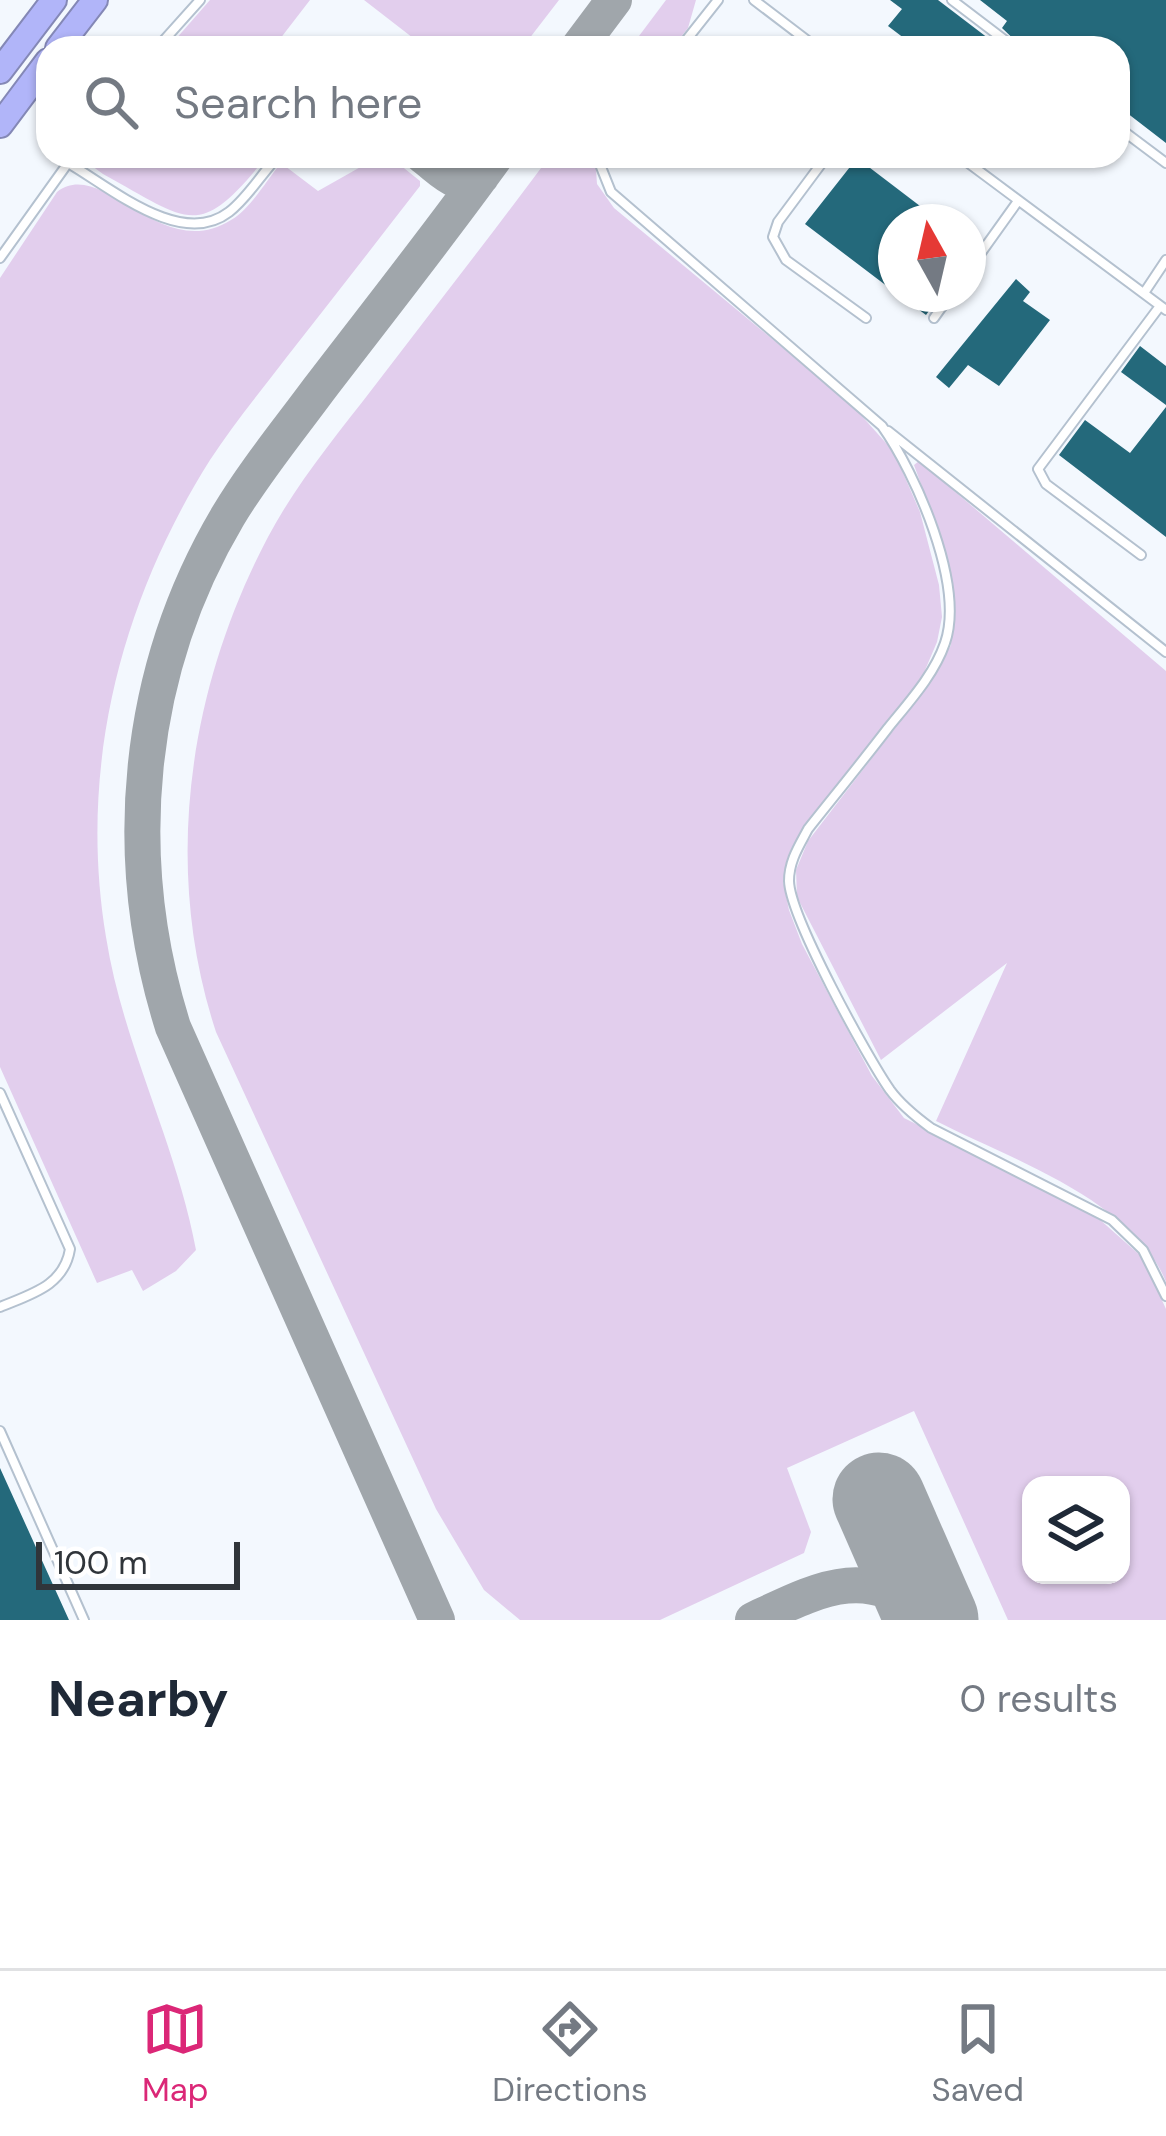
<!DOCTYPE html>
<style>
:root{--surface:#fff;--page:#f6f6f7;--text:#1f2937;--muted:#747a83;--line:#e0e1e3;--accent:#db2777}
body{margin:0;font-family:"DM Sans",sans-serif;background:var(--page);color:var(--text)}
.controls{position:absolute;right:36px;bottom:36px;display:grid;overflow:hidden;border-radius:24px;box-shadow:0 3px 9px #0004}
.controls button{width:108px;height:108px;display:grid;place-items:center;padding:0;border:0;border-bottom:3px solid var(--line);background:var(--surface);color:var(--text);font:60px sans-serif}
.compass{position:absolute;left:878px;top:204px;width:108px;height:108px;border-radius:50%;background:var(--surface);box-shadow:0 3px 9px #0004;rotate:352deg}
.scale{position:absolute;left:36px;bottom:30px;width:204px;box-sizing:border-box;padding-left:12px;border:6px solid #30353a;border-top:0;font-size:33px;line-height:42px;white-space:nowrap;color:#30353a;-webkit-text-stroke:9px #fff;paint-order:stroke}
.list{margin:0;padding:0;list-style:none}
h2{display:flex;justify-content:space-between;align-items:center;height:156px;margin:0;padding:0 48px;font-size:51px}
h2 small{font-size:39px;font-weight:400;color:var(--muted)}
.icon{flex:none;width:66px;height:66px;fill:none;stroke:currentColor;stroke-width:2;stroke-linecap:round;stroke-linejoin:round}
.map{position:relative;flex:none;width:1166px;height:1620px;overflow:hidden}
.search{position:absolute;background:var(--surface);box-shadow:0 3px 9px #0004;left:36px;right:36px;top:36px;height:132px;display:flex;align-items:center;gap:30px;box-sizing:border-box;padding:0 42px;border-radius:36px;color:var(--muted);font-size:45px}
.sheet{height:348px;background:var(--surface)}
nav{display:flex;justify-content:space-around;align-items:center;box-sizing:border-box;height:168px;border-top:3px solid var(--line);background:var(--surface);font-size:33px;color:var(--muted)}
nav a{display:grid;justify-items:center;gap:6px}
nav .on{color:var(--accent)}
.map>svg:first-child{display:block}
.green{fill:#e2ceed;fill-rule:evenodd}
.lines{fill:none;stroke-linecap:round;stroke-linejoin:round}
.taxiway{stroke:#a0a6ab;stroke-width:36}
.runway{stroke:#a0a6ab;stroke-width:93}
.building{fill:#24697b}
.service-casing{stroke:#b4c1cf;stroke-width:12}
.motorway-casing{stroke:#8488b6;stroke-width:28}
.service{stroke:#fff;stroke-width:8}
.motorway{stroke:#b1b5f9;stroke-width:24}
</style>
<div class="map">
<svg width="1166" height="1620" viewBox="0 0 1166 1620">
<rect width="100%" height="100%" fill="#f3f8fe"/>
<path class="green" d="M210,0H310L273,48H168Z
M364,0H559L522,48H426Z
M666,0H696L688,28L672,48H630Z
M91,156H267C198,242 191,222 103,174L92,166Z
M380,156H389L420,181V186C375,244 331,301 286,358C260,392 233,425 210,460C120,603 78,769 106,937C123,1045 176,1142 196,1250L176,1271L143,1291L132,1270L97,1283L0,1067V278L57,192C103,156 160,265 231,220C251,208 266,181 281,163L318,191Z
M550,156H595L597,184L614,208L852,405L894,452L920,512L939,585L942,617L937,642L920,682L808,821L791,849L783,881L789,910L802,944L872,1076L904,1118L1089,1210L1142,1257L1166,1309V1620H1008L914,1411L787,1468L811,1532L804,1553L660,1620H520L484,1590L436,1509L216,1032C162,868 188,689 268,537C296,484 336,436 373,388C432,311 492,234 550,156ZM1031,1485H1121V1575H1031Z
M919,461L1166,671V1282C1134,1201 1011,1159 936,1121L1007,963L881,1060L797,897L796,870L808,841L929,684L951,645L952,590L945,550L914,465Z"/>
<g class="lines">
<path class="taxiway" d="M578,48L614,0
M423,156C441,169 459,192 481,177
M437,1620L173,1027C119,856 136,671 228,516C255,471 288,431 319,389C378,312 439,235 496,156
M753,1620C815,1591 871,1559 927,1620"/>
<path class="runway" d="M879,1499L932,1620"/>
</g>
<path class="building" d="M890,0H938L1001,48H917L888,26L902,9Z
M980,0H1166V143L1118,106V48H1043L1036,42L1032,48H1023L1002,28L1007,21Z
M857,158L941,222H896V293L805,224Z
M1016,279L1030,292L1023,301L1050,320L999,386L968,365L949,388L936,377Z
M898,294H941L926,315Z
M1140,346L1166,366V405L1121,372Z
M1166,407V537L1059,455L1085,420L1130,453Z
M0,1468L69,1620H0Z"/>
<g class="lines">
<defs>
<path id="service" d="M754,0L817,48
M952,0L1015,48
M157,48L200,0
M680,48L718,0
M1118,127L1166,163
M602,156L601,167L611,192L882,426C916,474 965,585 945,643C934,675 909,702 888,728C862,762 835,795 808,829C799,846 789,861 789,881C790,917 867,1057 890,1090C901,1105 916,1117 931,1128L1112,1220L1143,1250L1166,1296
M827,156L778,222L773,237L786,260L866,318
M959,156L1166,310
M68,163C110,187 181,249 229,212C246,199 259,178 273,162
M0,258L73,156
M968,271L1018,201
M1144,293L1166,260
M934,318L951,294
M888,431L1166,652
M1141,555L1046,484L1038,469L1160,306
M0,1093L70,1249C64,1286 31,1294 0,1307
M0,1431L84,1620"/>
<path id="motorway" d="M58,48L95,0
M0,71L54,0
M0,125L48,61"/>
</defs>
<use href="#service" class="service-casing"/>
<use href="#motorway" class="motorway-casing"/>
<use href="#service" class="service"/>
<use href="#motorway" class="motorway"/>
</g>
</svg>
<div class="controls">
<button><svg class="icon" aria-label="layers" viewBox="0 0 24 24"><path d="M12 4l9 5-9 5-9-5zM3 14l9 5 9-5"/></svg></button>
</div>
<svg class="compass" viewBox="-18 -18 36 36"><path d="M0-13l5 13h-10z" fill="#e53935"/><path d="M0 13l5-13h-10z" fill="#747a83"/></svg>
<div class="scale">100 m</div>
<div class="search"><svg class="icon" aria-label="search" viewBox="0 0 24 24"><circle cx="10" cy="10" r="6"/><path d="M15 15l6 6"/></svg>Search here</div>
</div>
<section class="sheet">
<h2>Nearby<small>0 results</small></h2>
<ul class="list">
</ul>
</section>
<nav>
<a class="on"><svg class="icon" aria-label="map" viewBox="0 0 24 24"><path d="M3 6l6-2 6 2 6-2v14l-6 2-6-2-6 2zM9 4v14M15 6v14"/></svg>Map</a>
<a><svg class="icon" aria-label="directions" viewBox="0 0 24 24"><path d="M12 3l9 9-9 9-9-9zM9 14v-3h6M13 9l2 2-2 2"/></svg>Directions</a>
<a><svg class="icon" aria-label="saved" viewBox="0 0 24 24"><path d="M7 4h10v16l-5-4-5 4z"/></svg>Saved</a>
</nav>
